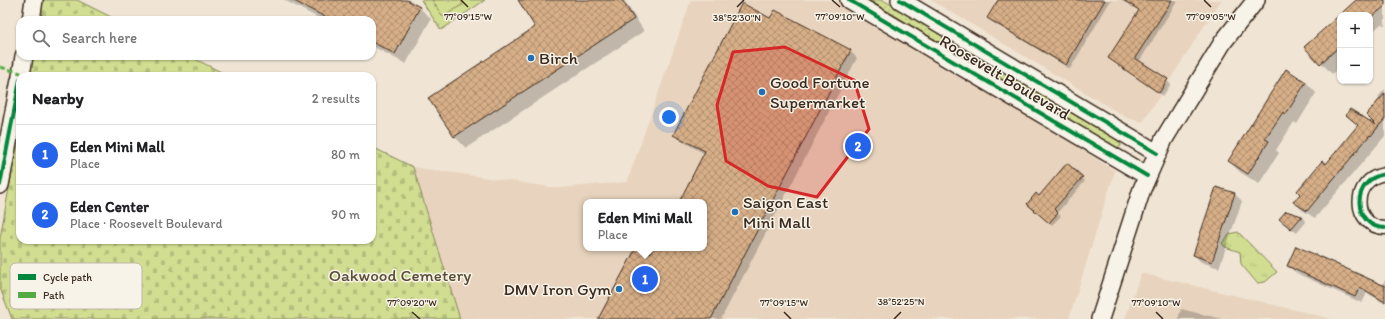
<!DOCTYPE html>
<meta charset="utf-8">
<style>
:root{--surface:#fff;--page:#f6f6f6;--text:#202124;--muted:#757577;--line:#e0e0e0;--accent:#2563eb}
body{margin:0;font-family:Itim,sans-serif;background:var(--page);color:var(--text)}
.controls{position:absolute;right:12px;top:12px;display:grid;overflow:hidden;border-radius:8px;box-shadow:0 1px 3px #0004}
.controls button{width:36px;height:36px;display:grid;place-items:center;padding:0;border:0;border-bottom:1px solid var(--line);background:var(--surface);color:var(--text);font:20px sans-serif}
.you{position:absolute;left:669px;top:117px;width:14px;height:14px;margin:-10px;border:3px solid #fff;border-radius:50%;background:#1a73e8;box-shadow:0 0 0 6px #1a73e833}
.badge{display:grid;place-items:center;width:26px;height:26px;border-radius:50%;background:var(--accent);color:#fff;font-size:13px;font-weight:700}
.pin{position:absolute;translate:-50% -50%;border:2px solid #fff;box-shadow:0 1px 4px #0006}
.popup{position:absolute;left:583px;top:199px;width:124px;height:52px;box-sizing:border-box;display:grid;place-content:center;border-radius:8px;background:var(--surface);filter:drop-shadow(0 1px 3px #0005);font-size:13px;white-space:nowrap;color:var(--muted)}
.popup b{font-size:15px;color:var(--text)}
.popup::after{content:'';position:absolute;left:50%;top:100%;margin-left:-8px;border:8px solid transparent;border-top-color:var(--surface)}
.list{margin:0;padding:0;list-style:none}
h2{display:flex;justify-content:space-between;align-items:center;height:52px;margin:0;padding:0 16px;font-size:17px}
h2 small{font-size:13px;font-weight:400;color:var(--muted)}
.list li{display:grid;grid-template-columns:26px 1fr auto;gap:12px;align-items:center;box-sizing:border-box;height:60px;padding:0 16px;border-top:1px solid var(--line)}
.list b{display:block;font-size:15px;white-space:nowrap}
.list p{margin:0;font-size:13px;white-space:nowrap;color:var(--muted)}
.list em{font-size:13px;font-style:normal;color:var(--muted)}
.icon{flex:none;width:22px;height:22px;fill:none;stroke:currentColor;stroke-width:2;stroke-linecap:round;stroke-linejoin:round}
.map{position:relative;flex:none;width:1385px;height:319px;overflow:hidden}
.search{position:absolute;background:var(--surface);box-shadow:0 1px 3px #0004;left:16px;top:16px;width:360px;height:44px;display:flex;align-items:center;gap:10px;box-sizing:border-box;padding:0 14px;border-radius:12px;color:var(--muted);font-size:15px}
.panel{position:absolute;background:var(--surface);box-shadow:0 1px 3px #0004;left:16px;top:72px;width:360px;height:172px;border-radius:12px}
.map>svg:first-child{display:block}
.built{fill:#e8d4be;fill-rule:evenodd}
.grass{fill:url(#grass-dots);stroke:#868458}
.cemetery{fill:url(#cemetery-stones);stroke:#868458}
.park{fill:url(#park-tufts);stroke:#868458}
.pitch{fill:#d1de91;stroke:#868458}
.shadow{fill:#0003}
.building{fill:url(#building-cross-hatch);stroke:#3b2a1e}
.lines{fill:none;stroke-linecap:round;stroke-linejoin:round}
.street-casing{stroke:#3b2a1e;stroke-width:15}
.secondary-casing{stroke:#3b2a1e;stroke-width:20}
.street{stroke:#f7f3e8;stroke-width:12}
.secondary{stroke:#f7f3e8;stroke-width:17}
.quiet{stroke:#55ab43;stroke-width:3;stroke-dasharray:6 3;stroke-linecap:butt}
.cycleway-casing{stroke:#f7f3e8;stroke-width:6}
.cycleway{stroke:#00873e;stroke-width:4}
.marked{fill:#d62828;fill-opacity:0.2;stroke:#d62828;stroke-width:3;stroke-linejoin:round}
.ticks{fill:none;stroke:#3b2a1e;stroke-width:1.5}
.poi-dot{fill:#1f6fb2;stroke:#f7f3e8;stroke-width:1.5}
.labels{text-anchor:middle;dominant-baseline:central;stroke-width:3;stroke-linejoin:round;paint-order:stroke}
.poi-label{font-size:17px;fill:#3b2a1e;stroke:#f7f3e8;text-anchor:start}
.street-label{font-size:17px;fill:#3b2a1e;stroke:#f7f3e8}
.park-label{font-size:17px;fill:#594e35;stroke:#f7f3e8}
.key{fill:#f7f3e8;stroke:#bfb7ab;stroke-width:1}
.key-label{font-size:11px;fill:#3b2a1e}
.ticks-label{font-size:10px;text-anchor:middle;fill:#3b2a1e;stroke:#f7f3e8;stroke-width:3;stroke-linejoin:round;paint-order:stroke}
</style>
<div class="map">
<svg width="1385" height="319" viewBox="0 0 1385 319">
<defs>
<pattern id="grass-dots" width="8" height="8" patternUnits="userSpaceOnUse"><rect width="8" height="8" fill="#d1de91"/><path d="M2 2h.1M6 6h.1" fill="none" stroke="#b4bf7d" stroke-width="1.8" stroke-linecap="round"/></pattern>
<pattern id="cemetery-stones" width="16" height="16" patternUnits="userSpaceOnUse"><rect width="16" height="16" fill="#d1de91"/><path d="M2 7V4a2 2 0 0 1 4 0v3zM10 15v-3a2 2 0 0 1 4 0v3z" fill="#b4bf7d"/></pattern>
<pattern id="park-tufts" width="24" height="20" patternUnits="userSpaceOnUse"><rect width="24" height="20" fill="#d1de91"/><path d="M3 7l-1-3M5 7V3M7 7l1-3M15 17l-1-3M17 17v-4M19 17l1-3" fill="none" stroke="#b4bf7d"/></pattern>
<pattern id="building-cross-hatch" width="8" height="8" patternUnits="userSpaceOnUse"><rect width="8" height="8" fill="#d6ae87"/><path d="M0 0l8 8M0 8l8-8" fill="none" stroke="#af8e6e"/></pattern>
</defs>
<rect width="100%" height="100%" fill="#f0e5d5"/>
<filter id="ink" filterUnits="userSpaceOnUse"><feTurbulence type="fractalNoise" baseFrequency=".025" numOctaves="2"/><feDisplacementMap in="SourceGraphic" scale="8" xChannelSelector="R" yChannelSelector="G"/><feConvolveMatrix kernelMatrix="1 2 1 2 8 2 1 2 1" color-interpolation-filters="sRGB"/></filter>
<g filter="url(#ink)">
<path class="built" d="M691,0H835L1045,125L1115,171L1069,319H460L413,167L558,188L627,182ZM586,202H704V248H586Z
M931,0H1222L1217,6L1143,122L1127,118Z
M1141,273L1304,312L1332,319H1125Z"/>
<path class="grass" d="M869,0H883L942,35L944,40L939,42Z
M966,48L1120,141L1121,146L1115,149L961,56Z"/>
<path class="cemetery" d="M43,0H77L117,20H39Z
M33,56H189L229,76H29Z
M20,127V240H372V147L413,167L460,319H12L0,288V238Z"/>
<path class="park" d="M421,0H485L441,30Z
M1238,232L1277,272L1265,282L1257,283L1241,264L1240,252L1225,247L1222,243L1230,234Z"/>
<path class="pitch" d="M432,0H460L463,4L443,17Z"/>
<path class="shadow" d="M284,0H405L420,8L431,19L406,64L372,46V20H322Z
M519,0H624L644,31L466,148L455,137L430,98L537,28Z
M999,0H1111L1070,69L992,22L988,18Z
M1121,0H1178L1139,62L1171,84L1163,96L1109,58L1140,11Z
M1357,0H1385V26L1381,24L1370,34V15H1341Z
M1340,16V67L1332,74L1306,47Z
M771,19L850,51L857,58L721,319H599L637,248L651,254L654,248H704V202H685L705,154L682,141L675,134Z
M1306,82L1316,93L1297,124L1294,122L1276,150L1279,153L1259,184L1240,172L1229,161Z
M1385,89V136L1315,218L1302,210L1294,202L1359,126L1351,111L1380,128L1368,115L1381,100L1378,97Z
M1082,178L1085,181L1057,213L1061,216L1052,225L1031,207L1039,197Z
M1235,194L1242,201L1219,268L1201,262L1194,255Z
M1287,212L1302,217L1306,222L1297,233L1285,224Z
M1289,266L1382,285L1385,280V304L1367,293L1362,303L1296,273Z
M1181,309L1222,319H1178Z"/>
<path class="building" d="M292,0H407L420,7L395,54L372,42V20H331Z
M518,0H622L634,19L454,137L428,98L535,27Z
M998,0H1105L1066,65L987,18Z
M1123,0H1172L1135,58L1168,79L1159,93L1108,58L1139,10Z
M1356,0H1385V6L1372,17L1370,15H1340V46L1320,64L1304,47Z
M742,3L770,18L775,10L851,50L711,319H598L636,248H641L650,253L653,248H704V202H679L705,151L673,135Z
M1286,69L1306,82L1286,114L1283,112L1265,139L1269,141L1248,174L1228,161Z
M1385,93V119L1378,127L1371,136L1370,135L1307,211L1293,202L1300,194L1297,191L1322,161L1326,164L1358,125L1346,115L1350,109L1376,125L1366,115Z
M1067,163L1083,177L1054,209L1058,213L1049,223L1027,204L1036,193L1039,196Z
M1216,187L1235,193L1212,262L1193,255Z
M1286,211L1302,216L1291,229L1279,219Z
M1296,246L1385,286V302L1360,287L1355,297L1287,266Z"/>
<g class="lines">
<defs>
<path id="street" d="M1385,174C1350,179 1352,227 1385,228"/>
<path id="secondary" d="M849,0L1147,176
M900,0L1157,153
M31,20L34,0
M21,76L24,56
M0,185L20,80
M1100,319L1142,189L1164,139L1223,42L1256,0"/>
</defs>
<use href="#street" class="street-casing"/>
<use href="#secondary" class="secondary-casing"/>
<use href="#street" class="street"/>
<use href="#secondary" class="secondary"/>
<path class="quiet" d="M0,67L21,73"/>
<defs>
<path id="cycleway" d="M849,0L1147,176
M900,0L1157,153
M1385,174C1350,179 1352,227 1385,228
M0,185L20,80"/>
</defs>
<use href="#cycleway" class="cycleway-casing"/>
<use href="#cycleway" class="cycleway"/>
</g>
</g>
<path class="marked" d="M785,47L854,80L869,129L817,197L768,186L726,161L717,105L733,52Z"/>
<path class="ticks" d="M461,0L468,7M832,0L840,7M1204,0L1211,7M737,7L744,0M412,312L420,319M784,312L791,319M1156,312L1163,319M894,319L901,312"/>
<g class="poi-dot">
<circle cx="531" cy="58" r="4"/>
<circle cx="762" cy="92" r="4"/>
<circle cx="735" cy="212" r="4"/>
<circle cx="619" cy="289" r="4"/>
</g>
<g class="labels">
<g class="poi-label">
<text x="539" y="58">Birch</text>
<text x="770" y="82">Good Fortune<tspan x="770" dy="20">Supermarket</tspan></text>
<text x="743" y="202">Saigon East<tspan x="743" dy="20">Mini Mall</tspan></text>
<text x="611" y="289" text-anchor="end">DMV Iron Gym</text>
</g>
<g class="street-label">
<text transform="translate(1005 77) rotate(31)">Roosevelt Boulevard</text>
</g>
<g class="park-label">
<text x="400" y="275">Oakwood Cemetery</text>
</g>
</g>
<rect x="10" y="263" width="132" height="46" rx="6" class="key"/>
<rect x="18" y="274" width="18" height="6" fill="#00873e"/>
<rect x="18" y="292" width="18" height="6" fill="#55ab43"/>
<g class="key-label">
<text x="43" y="281">Cycle path</text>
<text x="43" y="299">Path</text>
</g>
<g class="ticks-label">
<text x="468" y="20">77°09'15"W</text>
<text x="840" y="20">77°09'10"W</text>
<text x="1211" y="20">77°09'05"W</text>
<text x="737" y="21">38°52'30"N</text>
<text x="901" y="305">38°52'25"N</text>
<text x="412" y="306">77°09'20"W</text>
<text x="784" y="306">77°09'15"W</text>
<text x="1156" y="306">77°09'10"W</text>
</g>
</svg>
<div class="controls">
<button>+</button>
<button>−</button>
</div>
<div class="you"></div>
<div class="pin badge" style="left:645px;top:279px">1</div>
<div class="popup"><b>Eden Mini Mall</b>Place</div>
<div class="pin badge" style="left:858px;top:146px">2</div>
<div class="search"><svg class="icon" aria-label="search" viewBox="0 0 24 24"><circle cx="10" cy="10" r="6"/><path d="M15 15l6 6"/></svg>Search here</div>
<section class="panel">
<h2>Nearby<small>2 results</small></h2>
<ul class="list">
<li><span class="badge">1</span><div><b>Eden Mini Mall</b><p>Place</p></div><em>80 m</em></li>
<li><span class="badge">2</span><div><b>Eden Center</b><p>Place · Roosevelt Boulevard</p></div><em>90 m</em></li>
</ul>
</section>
</div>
